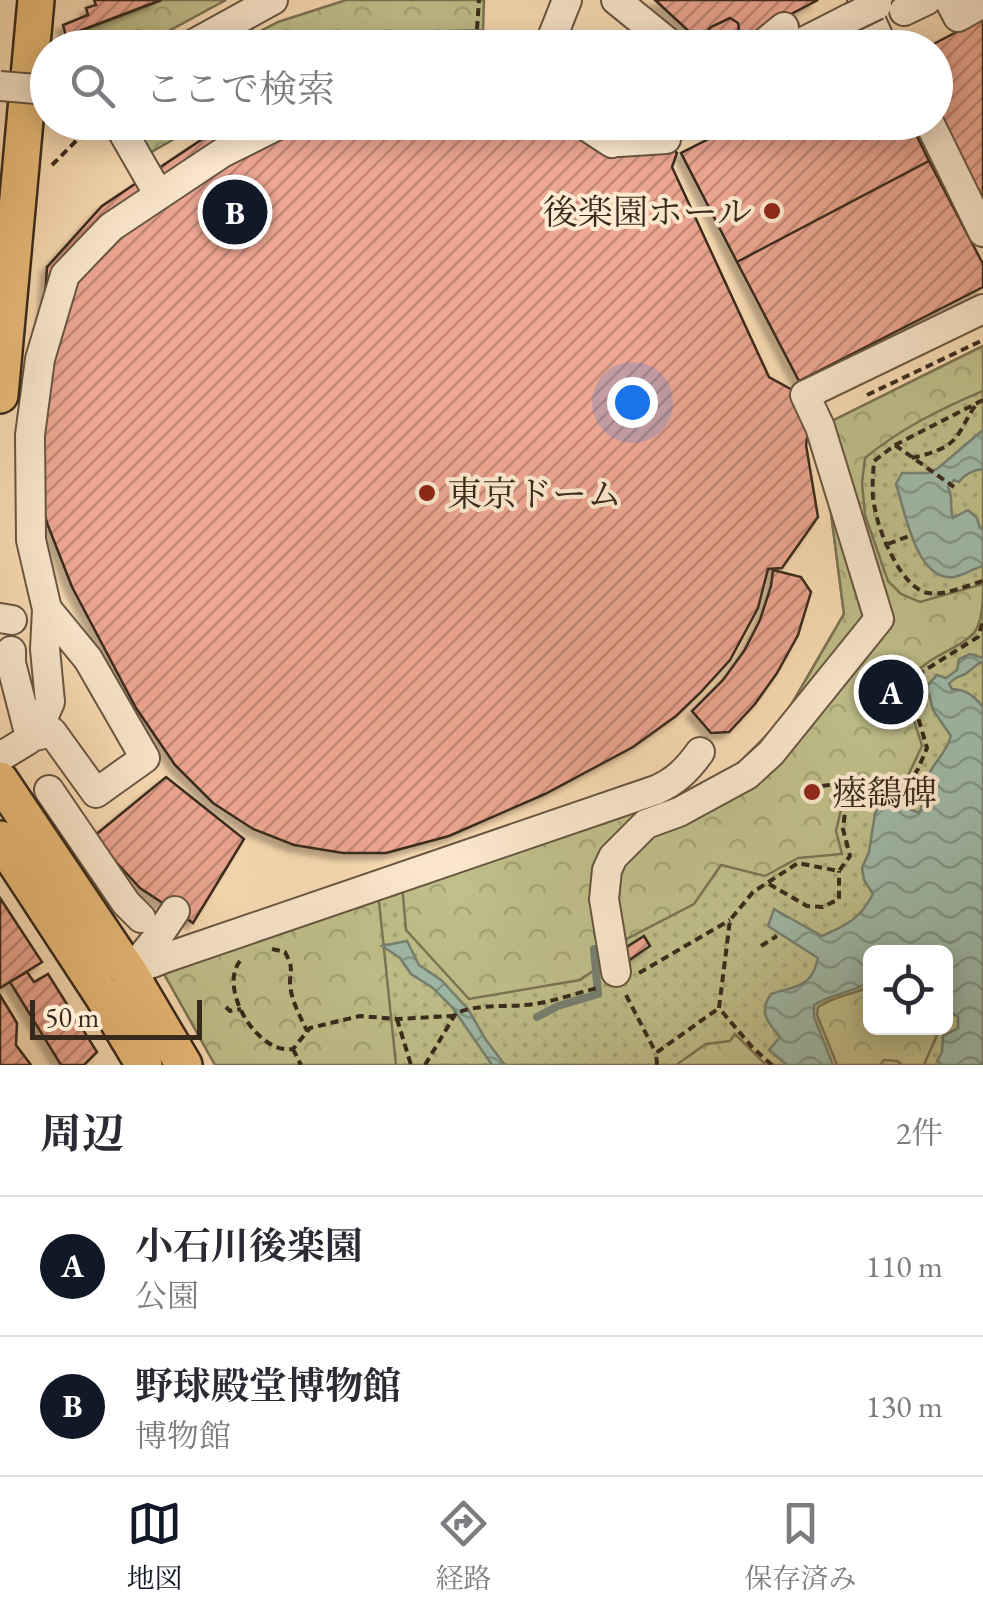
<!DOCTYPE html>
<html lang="ja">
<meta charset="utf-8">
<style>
:root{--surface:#fff;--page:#f2f2f3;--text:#2b2b33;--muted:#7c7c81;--line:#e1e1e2;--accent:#111827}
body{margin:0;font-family:"EB Garamond","Noto Serif JP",serif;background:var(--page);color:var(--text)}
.controls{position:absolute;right:30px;bottom:30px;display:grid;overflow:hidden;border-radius:15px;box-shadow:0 5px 25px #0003}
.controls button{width:90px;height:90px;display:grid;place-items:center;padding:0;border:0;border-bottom:2px solid var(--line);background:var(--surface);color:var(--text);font:50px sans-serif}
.scale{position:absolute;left:30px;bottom:25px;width:172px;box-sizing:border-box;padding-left:10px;border:5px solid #37291b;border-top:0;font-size:28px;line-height:35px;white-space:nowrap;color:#37291b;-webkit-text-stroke:8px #fdead0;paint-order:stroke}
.you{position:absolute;left:632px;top:402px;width:35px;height:35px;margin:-25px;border:8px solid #fff;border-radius:50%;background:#1a73e8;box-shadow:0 0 0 15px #1a73e833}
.badge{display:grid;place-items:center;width:65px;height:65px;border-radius:50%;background:var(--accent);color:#fff;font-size:32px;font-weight:700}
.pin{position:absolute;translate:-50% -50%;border:5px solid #fff;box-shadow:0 2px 10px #0006}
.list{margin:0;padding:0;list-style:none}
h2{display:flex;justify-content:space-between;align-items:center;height:130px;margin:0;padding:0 40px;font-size:42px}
h2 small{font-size:32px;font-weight:400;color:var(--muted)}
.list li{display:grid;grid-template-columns:65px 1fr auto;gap:30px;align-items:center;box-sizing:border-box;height:140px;padding:0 40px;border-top:2px solid var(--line)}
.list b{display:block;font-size:38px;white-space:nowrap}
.list p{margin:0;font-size:32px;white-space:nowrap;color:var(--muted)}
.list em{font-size:32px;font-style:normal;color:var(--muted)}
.icon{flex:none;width:55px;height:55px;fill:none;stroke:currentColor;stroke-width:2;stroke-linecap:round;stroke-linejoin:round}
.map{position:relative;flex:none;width:983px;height:1065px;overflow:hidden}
.search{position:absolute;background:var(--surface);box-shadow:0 5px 25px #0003;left:30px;right:30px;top:30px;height:110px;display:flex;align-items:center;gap:25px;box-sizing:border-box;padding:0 35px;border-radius:55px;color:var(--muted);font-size:38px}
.sheet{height:410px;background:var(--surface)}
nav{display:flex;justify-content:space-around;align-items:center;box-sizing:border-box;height:140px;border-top:2px solid var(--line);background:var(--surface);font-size:28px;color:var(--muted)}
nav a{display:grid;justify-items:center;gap:5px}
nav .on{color:var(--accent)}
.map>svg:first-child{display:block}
.grass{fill:url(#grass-dots);stroke:#7c7554;stroke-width:2.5;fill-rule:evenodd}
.forest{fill:url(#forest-crowns);stroke:#7c7554;stroke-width:2.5}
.water{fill:url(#water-waves);stroke:#768171;stroke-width:2.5}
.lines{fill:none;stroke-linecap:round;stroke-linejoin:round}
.stream{stroke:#768171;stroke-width:8}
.building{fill:url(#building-hatch);stroke:#37291b;stroke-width:2.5;filter:url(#shadow)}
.minor-casing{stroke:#685642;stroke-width:32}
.major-casing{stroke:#37291b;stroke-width:40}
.path{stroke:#37291b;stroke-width:4;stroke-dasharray:8 5;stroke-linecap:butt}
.minor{stroke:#fdead0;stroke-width:28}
.major{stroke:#eebf7b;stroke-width:35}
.minor-bridge-casing{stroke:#685642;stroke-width:32;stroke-linecap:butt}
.minor-bridge{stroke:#fdead0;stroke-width:28}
.poi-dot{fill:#8f2418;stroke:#fdead0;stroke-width:4}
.labels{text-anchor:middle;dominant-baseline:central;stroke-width:8;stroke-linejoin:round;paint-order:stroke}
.poi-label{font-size:35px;fill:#37291b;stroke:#fdead0;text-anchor:start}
</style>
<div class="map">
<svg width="983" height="1065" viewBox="0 0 983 1065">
<defs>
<pattern id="grass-dots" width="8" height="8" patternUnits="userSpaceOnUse" patternTransform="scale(2.5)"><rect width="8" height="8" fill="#c1c18c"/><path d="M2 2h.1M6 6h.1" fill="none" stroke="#a6a678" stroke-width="1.8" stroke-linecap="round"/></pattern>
<pattern id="forest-crowns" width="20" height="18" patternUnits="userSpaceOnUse" patternTransform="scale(2.5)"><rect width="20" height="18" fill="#c1c18c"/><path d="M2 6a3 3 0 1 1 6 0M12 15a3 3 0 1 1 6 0" fill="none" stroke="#a6a678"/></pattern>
<pattern id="water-waves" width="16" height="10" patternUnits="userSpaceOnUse" patternTransform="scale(2.5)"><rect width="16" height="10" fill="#a0bcab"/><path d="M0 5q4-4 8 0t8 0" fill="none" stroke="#83998a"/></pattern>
<pattern id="building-hatch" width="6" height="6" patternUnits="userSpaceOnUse" patternTransform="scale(2.5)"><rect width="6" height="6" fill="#eea793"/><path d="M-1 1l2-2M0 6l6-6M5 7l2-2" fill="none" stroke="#c28877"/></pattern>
<filter id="shadow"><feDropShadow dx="-6" dy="6" stdDeviation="2.5" flood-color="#0004"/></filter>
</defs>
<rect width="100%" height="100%" fill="#fcdeb6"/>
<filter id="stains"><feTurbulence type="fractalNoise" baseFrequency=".002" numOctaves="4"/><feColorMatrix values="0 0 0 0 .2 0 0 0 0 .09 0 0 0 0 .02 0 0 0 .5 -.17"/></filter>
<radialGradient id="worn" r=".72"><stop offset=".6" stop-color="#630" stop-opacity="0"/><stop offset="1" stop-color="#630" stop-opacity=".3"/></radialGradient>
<path class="grass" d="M983,346V1065H215L292,919L670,800L738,764L783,719L844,614L820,427ZM870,952H946V1028H870Z"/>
<path class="forest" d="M163,0H226L139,47H56L57,40Z
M346,0H484L483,30L419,32L377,39L347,47H256L251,36L278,22Z
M133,123H202L148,154Z
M983,346V391C941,409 901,428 865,458L862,483L865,515L888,581L901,594L920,602L983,584C983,599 983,617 976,630C959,655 905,656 909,700C911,715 918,731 922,746L905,782H865L846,789L836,831L842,854L798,858L765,876L721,865L694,904L617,944L603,964L580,980L469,999L406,930L402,885L670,800L738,764L783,719L844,614L820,427Z
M378,892L396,1065H215L159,965Z
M870,987V1028H922L937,1035L924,1065H902L897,1061L884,1060L880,1065H837L817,1015L818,1007C835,996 852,994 870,987Z
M735,1034L766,1065H676L706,1044L730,1041Z"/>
<path class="water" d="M983,430V469C972,470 965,474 959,482L954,480L948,487C954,498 949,507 953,518L968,510L977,518L980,528L983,529V566C973,569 963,575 954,577C916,582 905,511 896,484L902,473H928L937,469Z
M970,654L983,658V662C975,664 974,668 968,672C960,679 960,672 949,684L952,689C967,690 974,696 983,707V1065H940L937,1061L942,1052L943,1036L958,1028V1017L946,1009V952H870V982C852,992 833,994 814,1005V1017L833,1065H787L769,1050L780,1037C768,1023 758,1012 771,994C797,985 811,989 818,958L768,926L774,909L822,936C847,925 860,919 873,894L864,880L862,868L869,852L875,814L881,803L899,804L919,813C925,803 921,792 926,780C932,764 946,754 951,736L933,710L927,686L937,675L946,678L957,670L959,659Z
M407,941L419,965L441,980L468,1009L486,1040L505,1065H492L452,1007L433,988L411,974L400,958L382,946Z"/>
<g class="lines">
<path class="stream" d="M537,1017L558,1006L598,994L594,949"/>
</g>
<path class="building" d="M94,0H161L66,36L63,25L88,15L86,8L96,5Z
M655,0H818L726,48H707Z
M730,18L738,23L739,29L723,48H706L704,45L703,36L711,27Z
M983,18V203L936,112V48H926Z
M228,122H650L677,153L672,167L769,377L796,392L812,409L806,445L818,517L782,568L768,569L758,608L730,660L700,693L676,716L633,747L545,794L449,836L386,853H343L294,845L253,829L213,803L175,765L136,708L72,587L47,523L34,469L47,267L102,206Z
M742,122H910L929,161L737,262L681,153Z
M929,161L983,264V287L799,381L737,262Z
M773,570L801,577L811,592L798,635L777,673L755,704L729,732L711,733L692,711L723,680L744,651L760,620L771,586Z
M166,777L244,839L193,923L140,888L93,837Z
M0,898L42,962L0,988Z
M644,936L650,946L628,961L622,950Z
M27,972L34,982L48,974L97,1052L84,1065H61L10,982Z
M0,995L17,1023L16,1045L31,1065H0Z"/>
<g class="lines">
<defs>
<path id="minor" d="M616,0L675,48
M949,0L958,17L983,3
M904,11L927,0
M215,32L273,0
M186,48L215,32L222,46
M548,48L567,0
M758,48L784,27
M791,48L850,18
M860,48L879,38L862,0
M117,122L159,195
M580,122L612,143L646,122
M929,122L983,232
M619,142L666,139
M0,618L12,620
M35,736L50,702L45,649L47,609L31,540L30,435L40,359L65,275L111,227L222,153L284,122
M35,736L52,732L96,793L145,758L88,659L47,609
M0,757L28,740L29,733L11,663V651
M49,790L126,903L141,918
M130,971L157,938L175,911
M129,972L168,957L656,790C676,781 687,770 700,752
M616,972L604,899L607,870L613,857L646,824L679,812L747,775L771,753L879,619L820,427L805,395L983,309"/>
<path id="major" d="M0,395L36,0
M0,780L129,972L184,1065
M0,839L104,998L144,1065"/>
</defs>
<use href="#minor" class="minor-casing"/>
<use href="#major" class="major-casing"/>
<path class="path" d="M477,29L479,0
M688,128L698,122
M52,165L91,126
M867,395L983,340
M983,400L895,445L874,461C873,477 871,493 875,509C879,533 902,589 928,593C946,596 967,585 983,581
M895,445L954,487
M912,458C928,454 947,450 957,436C964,426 968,416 975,406
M888,544L909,536
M822,786L836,784L847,795
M769,884L807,906L823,907L839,899V871
M761,946L777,936
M272,949L285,952C294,970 290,966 290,984C291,1000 300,1016 307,1031
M240,961C218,988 257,1055 293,1049L310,1028L360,1016L397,1019L453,1016
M639,973L730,920
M626,995L656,1053
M226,1007L230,1011L241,1009
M397,1019L411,1065
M293,1049L301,1065
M425,1065L456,1013C482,1003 507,1008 534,1004C555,1001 577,993 597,988
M657,1065L656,1053L719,1008
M772,1065L752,1047L719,1008L730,920L753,892L798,863L839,871L850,856L843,829L847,795L869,787L893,790L906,788L918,769L927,748L913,700L915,686L922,672L978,637L983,621"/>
<use href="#minor" class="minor"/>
<use href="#major" class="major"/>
<defs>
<path id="minor-bridge" d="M850,18L877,5
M0,86L48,90"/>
</defs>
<use href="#minor-bridge" class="minor-bridge-casing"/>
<use href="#minor-bridge" class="minor-bridge"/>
</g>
<g class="poi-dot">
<circle cx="772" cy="211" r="10"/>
<circle cx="427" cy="493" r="10"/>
<circle cx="812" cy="792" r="10"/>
</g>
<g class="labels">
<g class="poi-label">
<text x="752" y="211" text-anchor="end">後楽園ホール</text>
<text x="447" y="493">東京ドーム</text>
<text x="832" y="792">瘞鷂碑</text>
</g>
</g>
<rect width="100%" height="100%" filter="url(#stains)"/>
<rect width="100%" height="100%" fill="url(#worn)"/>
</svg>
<div class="controls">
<button><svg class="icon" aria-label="locate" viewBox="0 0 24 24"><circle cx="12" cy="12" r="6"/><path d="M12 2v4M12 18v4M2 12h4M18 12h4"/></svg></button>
</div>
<div class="scale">50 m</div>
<div class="you"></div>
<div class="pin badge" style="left:891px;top:692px">A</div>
<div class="pin badge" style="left:235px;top:212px">B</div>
<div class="search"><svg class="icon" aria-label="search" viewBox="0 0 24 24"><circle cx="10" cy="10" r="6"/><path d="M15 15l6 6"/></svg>ここで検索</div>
</div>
<section class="sheet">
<h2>周辺<small>2件</small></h2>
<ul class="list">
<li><span class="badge">A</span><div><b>小石川後楽園</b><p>公園</p></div><em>110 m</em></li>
<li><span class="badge">B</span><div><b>野球殿堂博物館</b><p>博物館</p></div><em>130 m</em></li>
</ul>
</section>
<nav>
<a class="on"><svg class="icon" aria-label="map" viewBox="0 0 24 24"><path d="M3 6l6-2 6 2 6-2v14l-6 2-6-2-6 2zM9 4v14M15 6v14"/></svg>地図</a>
<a><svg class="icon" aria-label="directions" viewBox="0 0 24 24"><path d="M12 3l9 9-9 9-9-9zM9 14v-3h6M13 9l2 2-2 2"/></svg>経路</a>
<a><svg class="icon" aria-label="saved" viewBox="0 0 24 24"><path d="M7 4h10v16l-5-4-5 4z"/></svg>保存済み</a>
</nav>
